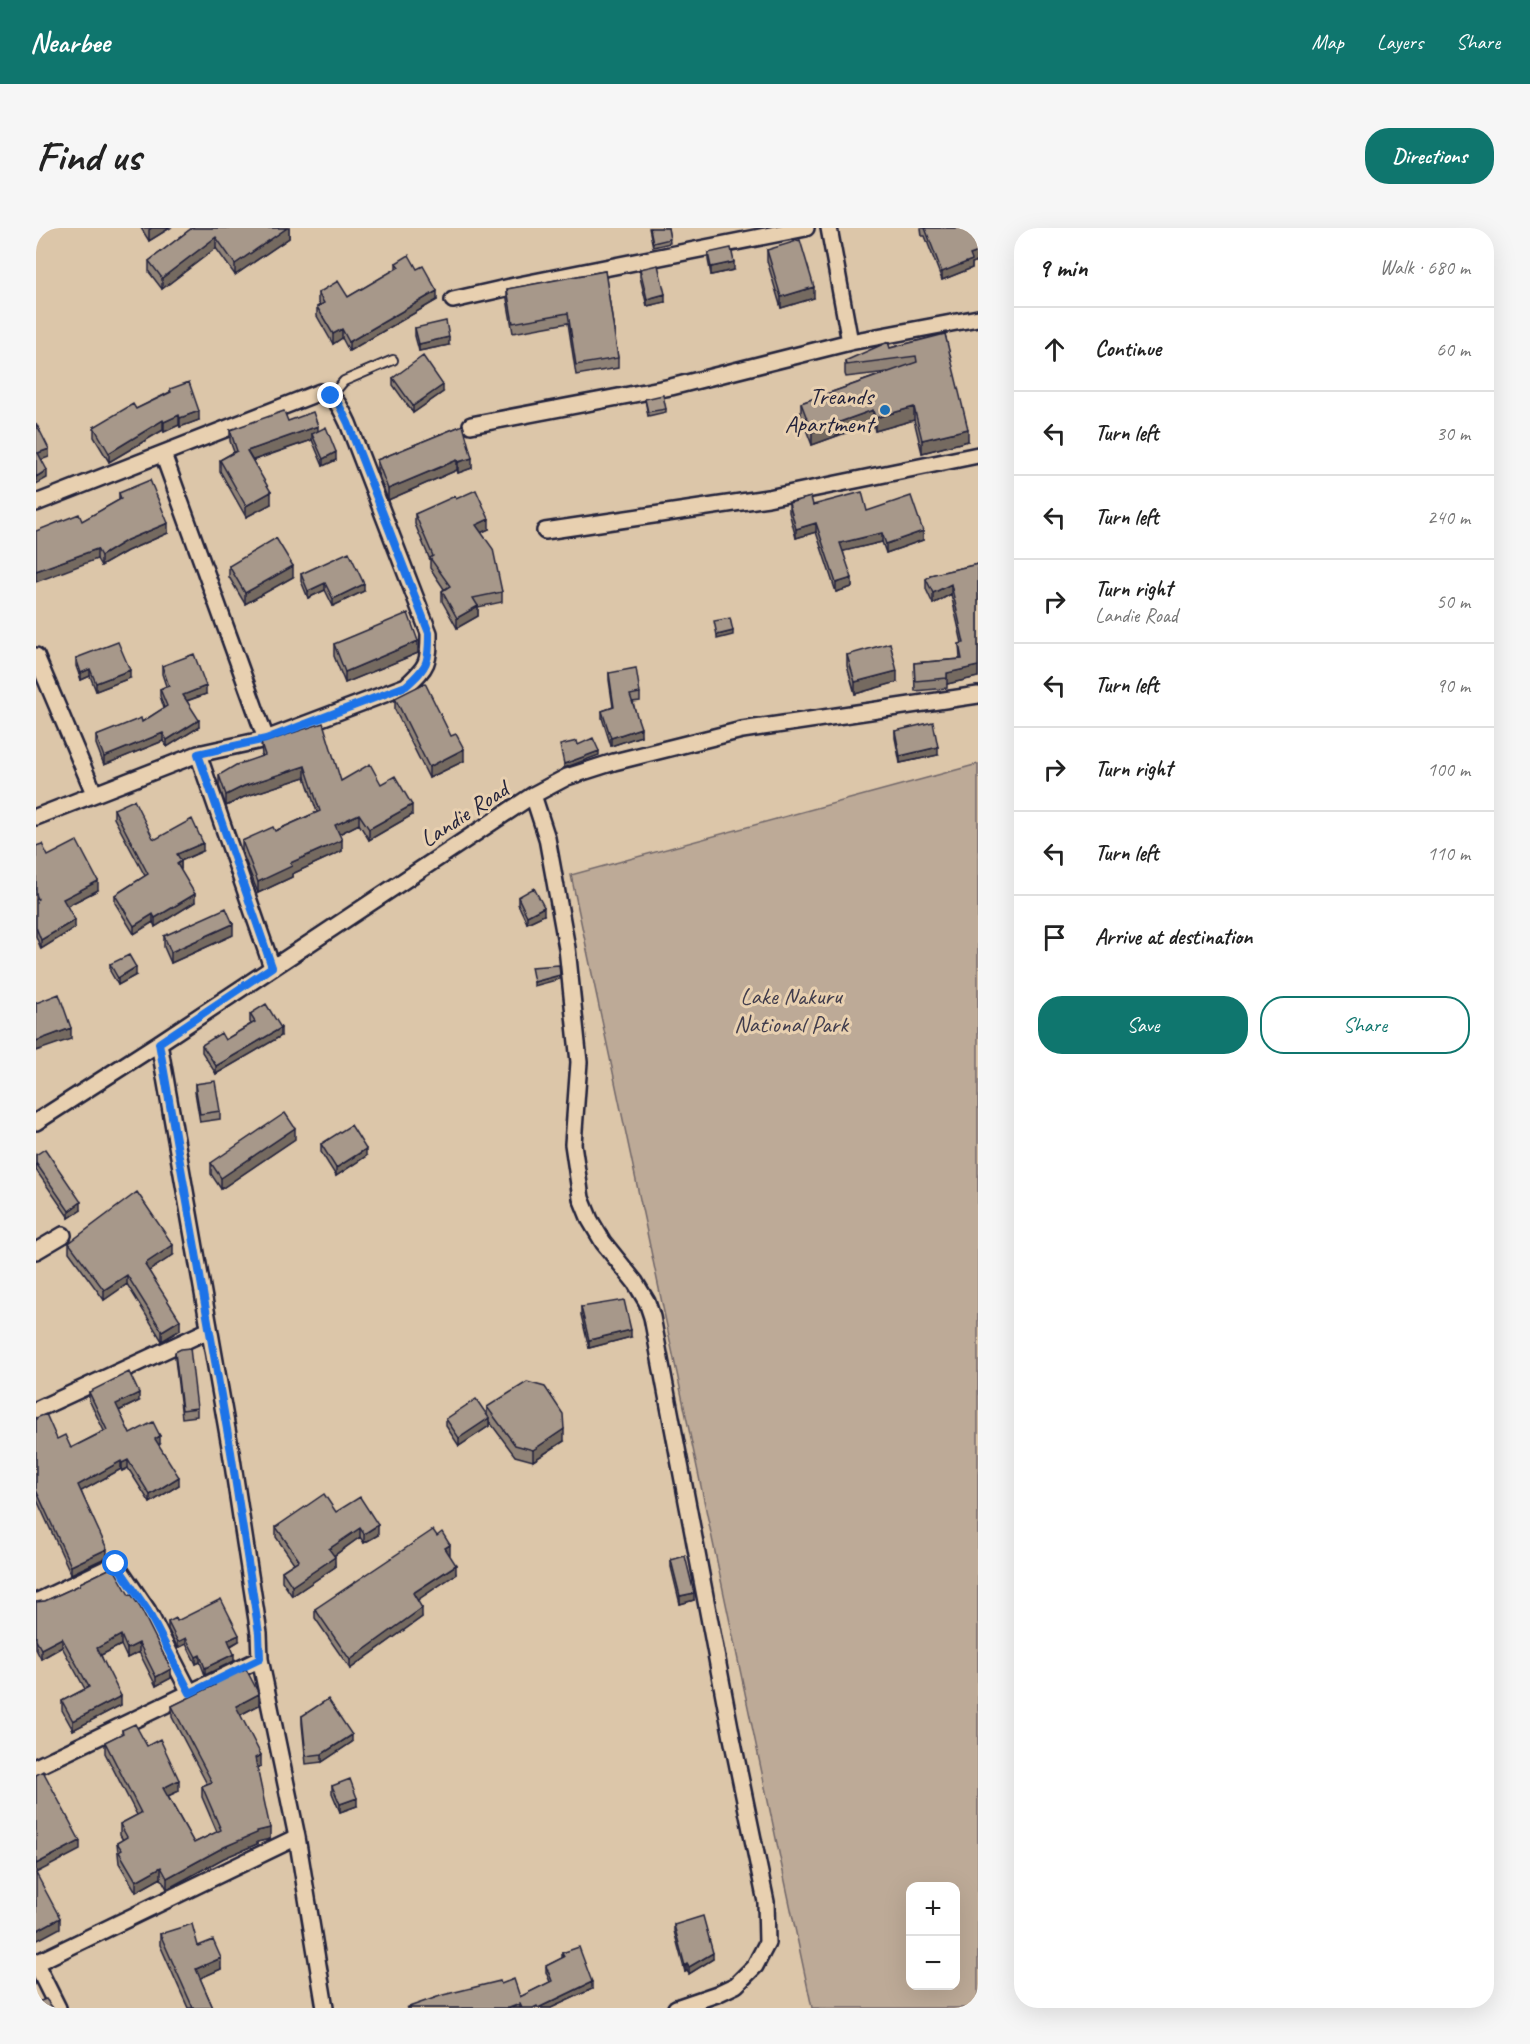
<!DOCTYPE html>
<meta charset="utf-8">
<style>
:root{--surface:#fff;--page:#f6f6f6;--text:#222;--muted:#767676;--line:#e0e0e0;--accent:#0f766e}
body{margin:0;font-family:Caveat,sans-serif;background:var(--page);color:var(--text)}
.controls{position:absolute;right:18px;bottom:18px;display:grid;overflow:hidden;border-radius:12px;box-shadow:0 6px 24px #0002}
.controls button{width:54px;height:54px;display:grid;place-items:center;padding:0;border:0;border-bottom:2px solid var(--line);background:var(--surface);color:var(--text);font:30px sans-serif}
.stop{position:absolute;width:18px;height:18px;margin:-14px;border:4px solid #1a73e8;border-radius:50%;background:#fff}
.stop.end{background:#1a73e8;border-color:#fff;box-shadow:0 2px 6px #0008}
.list{margin:0;padding:0;list-style:none}
h2{display:flex;justify-content:space-between;align-items:center;height:78px;margin:0;padding:0 24px;font-size:26px}
h2 small{font-size:20px;font-weight:400;color:var(--muted)}
.list li{display:grid;grid-template-columns:39px 1fr auto;gap:18px;align-items:center;box-sizing:border-box;height:84px;padding:0 24px;border-top:2px solid var(--line)}
.list b{display:block;font-size:22px;white-space:nowrap}
.list p{margin:0;font-size:20px;white-space:nowrap;color:var(--muted)}
.list em{font-size:20px;font-style:normal;color:var(--muted)}
.actions{display:flex;gap:12px;padding:18px 24px}
.actions a{flex:1;padding:14px 0;border:2px solid var(--accent);border-radius:24px;text-align:center;font-size:21px;color:var(--accent)}
.actions .main{background:var(--accent);color:#fff}
.icon{flex:none;width:33px;height:33px;fill:none;stroke:currentColor;stroke-width:2;stroke-linecap:round;stroke-linejoin:round}
.map{position:relative;flex:none;width:942px;height:1780px;overflow:hidden;border-radius:24px}
header{display:flex;align-items:center;gap:36px;box-sizing:border-box;height:84px;padding:0 30px;background:var(--accent);color:#fff}
header strong{font-size:28px}
nav{display:flex;gap:33px;margin-inline-start:auto;font-size:21px}
.intro{display:flex;align-items:center;justify-content:space-between;box-sizing:border-box;height:144px;padding:0 36px}
h1{margin:0;font-size:42px}
.button{padding:15px 27px;border-radius:24px;background:var(--accent);color:#fff;font-size:21px;font-weight:700}
main{display:flex;gap:36px;padding:0 36px}
aside{flex:1;background:var(--surface);border-radius:24px;box-shadow:0 6px 24px #0002}
.map>svg:first-child{display:block}
.green{fill:#bdaa97;stroke:#706669;stroke-width:1.5;fill-rule:evenodd}
.lines{fill:none;stroke-linecap:round;stroke-linejoin:round}
.service-casing{stroke:#22223b;stroke-width:12}
.minor-casing{stroke:#22223b;stroke-width:20}
.service{stroke:#e8d0b0;stroke-width:8}
.minor{stroke:#e8d0b0;stroke-width:15}
.wall{fill:#908377;stroke:#22223b;stroke-width:1.5}
.shaded-wall{fill:#756a61;stroke:#22223b;stroke-width:1.5}
.building{fill:#a7988a;stroke:#22223b;stroke-width:1.5}
.route{stroke:#1a73e8;stroke-width:8}
.poi-dot{fill:#1f6fb2;stroke:#e8d0b0;stroke-width:2}
.labels{text-anchor:middle;dominant-baseline:central;stroke-width:6;stroke-linejoin:round;paint-order:stroke}
.poi-label{font-size:24px;fill:#22223b;stroke:#e8d0b0;text-anchor:end}
.street-label{font-size:24px;fill:#22223b;stroke:#e8d0b0}
.park-label{font-size:24px;fill:#413d4d;stroke:#e8d0b0}
</style>
<header>
<strong>Nearbee</strong>
<nav><a>Map</a><a>Layers</a><a>Share</a></nav>
</header>
<div class="intro"><h1>Find us</h1><a class="button">Directions</a></div>
<main>
<div class="map">
<svg width="942" height="1780" viewBox="0 0 942 1780">
<rect width="100%" height="100%" fill="#dcc6a9"/>
<filter id="ink" filterUnits="userSpaceOnUse"><feTurbulence type="fractalNoise" baseFrequency=".0167" numOctaves="2"/><feDisplacementMap in="SourceGraphic" scale="12" xChannelSelector="R" yChannelSelector="G"/><feConvolveMatrix kernelMatrix="1 2 1 2 8 2 1 2 1" color-interpolation-filters="sRGB"/></filter>
<g filter="url(#ink)">
<path class="green" d="M942,536V1780H776L535,647ZM874,1658H920V1758H874Z"/>
<g class="lines">
<defs>
<path id="service" d="M295,168L308,153L357,132"/>
<path id="minor" d="M793,0L814,114
M417,72L483,57L770,0
M435,197L635,159L814,114L942,90
M127,226L230,511
M0,275L284,164C302,170 304,179 312,195L393,405C393,435 392,438 370,458L230,511L162,526L0,589
M509,303L732,270L942,227
M0,428L58,565
M162,526L236,739
M497,567L511,610L531,720L543,834L537,916L545,970L554,992L567,1014L599,1054L611,1074L616,1089L696,1510L730,1674L731,1715L719,1738L700,1757L681,1766L640,1780
M0,894L123,815L497,567L531,549L578,534L706,502L942,467
M0,1023L27,1007
M0,1182L173,1102
M0,1374L80,1336L112,1383L154,1465
M224,1431L261,1609L289,1780
M0,1539L224,1431L223,1405L195,1224L123,815
M0,1735L261,1609
M0,1736L22,1780"/>
</defs>
<use href="#service" class="service-casing"/>
<use href="#minor" class="minor-casing"/>
<use href="#service" class="service"/>
<use href="#minor" class="minor"/>
</g>
<path class="wall" d="M105,0H134L113,13Z
M156,0H253V10L199,47L180,20L126,61L113,44V33Z
M613,0H632L634,15L617,19Z
M885,0H942V33L936,35V40L906,52L889,8H886Z
M731,22L778,70L745,80L731,33Z
M672,25L698,42L675,47L672,32Z
M360,35L381,41L401,72L313,123L306,110L297,116L281,88V79L284,77L282,74V65L312,69L360,41Z
M604,41L629,74L611,78L604,49Z
M569,43L582,130V140L540,147L532,95L477,105L471,71V61Z
M379,100L413,117L383,123L379,108Z
M909,106L932,213L886,225L878,192L839,203L837,195L776,217L765,188V175L852,144L810,149L809,146V133L854,120Z
M357,150L407,164L377,185L357,157Z
M134,161L163,192L144,199L143,197L128,204L127,202L73,234L58,209V199L100,181L134,164Z
M609,171L630,181V184L612,188Z
M252,193L282,203L300,232L287,238L276,212L216,233L235,276L210,289L184,243V232L198,224L194,213V202Z
M427,197L436,240L422,245L421,242L352,272L341,243V232Z
M83,265L132,305L91,323L65,338L61,331L46,293L83,272Z
M420,271L453,301L445,304L466,364V374L442,379V388L421,400L406,373V363L408,361L394,340V332L379,296V286Z
M753,275L831,283L887,312L850,325L846,314L807,323L816,359L800,364L780,304L760,310L753,284Z
M942,336V449L911,456V460L879,463L878,435L924,431L923,416L926,415L915,366L897,376L890,361V351L894,349V347Z
M193,338L257,349L209,376L193,349Z
M265,346L328,363L297,378L289,362L272,370L265,353Z
M298,416L382,425L309,455L298,428Z
M811,427L861,454L819,466L811,438Z
M40,430L94,450L60,463L54,448L45,452L40,438Z
M126,438L170,466L151,473L163,499L131,519L127,513L68,537L60,516V508L106,494L128,480L124,468V461L130,458L126,446Z
M573,445L604,465V473L597,474L605,508L575,518L566,490V483L577,479L573,452Z
M359,470L415,508L428,533L393,550L359,482Z
M859,503L902,527L864,535L859,510Z
M225,515L305,553L345,556L376,587L333,612L323,596L303,606L306,623L256,646V649L222,665L206,624V613L239,603L281,584L269,549L208,569L190,578L183,558V547L226,528Z
M78,581L117,610L167,623L145,633V641L144,642L159,674L119,699L117,694L98,706L79,675V667L109,648L78,590Z
M0,618L12,628L62,662L31,678L39,700L5,721L0,708Z
M482,669L508,687L491,695L482,676Z
M197,707L135,735L128,719V708Z
M74,736L100,747L82,757L74,743Z
M214,786L245,808L180,846L166,824V817L189,812L215,796L214,794Z
M159,856L184,883V891L164,894L159,864Z
M259,911L185,961L175,946V935Z
M285,916L330,928L300,948L285,924Z
M0,927L45,982L33,990L0,942Z
M33,1015L137,1027L113,1043L144,1102L126,1113L91,1056L68,1072L33,1024Z
M545,1079L595,1109L553,1120L545,1087Z
M139,1124L161,1180V1188L146,1190L139,1131Z
M53,1164L103,1173L83,1183L94,1206L124,1216L122,1217L143,1257L114,1275L92,1240L86,1243L85,1241L45,1263L71,1329L35,1346L0,1270V1190L21,1211L35,1220L68,1203L53,1172Z
M451,1179L528,1213L497,1233L479,1228L453,1193V1198L423,1218L410,1198V1191L451,1187Z
M300,1284L342,1307L328,1315L324,1309L298,1328L299,1339L256,1368L246,1353V1343L258,1335L240,1309V1299Z
M414,1326L413,1327L420,1346L381,1372L386,1389L314,1441L279,1390V1381Z
M635,1332L658,1372L644,1376L635,1339Z
M77,1339L135,1450L120,1458L103,1424L91,1430L85,1417L65,1427L85,1477L37,1502L26,1482V1473L49,1461L26,1419L5,1431L0,1421V1374L9,1373L44,1357V1355Z
M141,1393L203,1413L195,1418L198,1433L169,1447L164,1434L160,1436L150,1416L142,1420L132,1401V1394Z
M177,1454L223,1477L204,1487L225,1538L221,1540L234,1611L221,1614V1616L188,1630L131,1661L125,1650L100,1664L83,1635L81,1615L87,1612L84,1607V1596L101,1587L69,1525V1514L86,1506V1502L111,1518L143,1563L132,1568L158,1615L181,1604L166,1569V1558L171,1556L136,1489V1478L177,1458Z
M266,1488L316,1514L286,1534L270,1536L266,1496Z
M296,1558L321,1578L304,1584L296,1565Z
M638,1697L677,1731L653,1746L651,1743L649,1744L638,1703Z
M124,1706L162,1718L185,1741L164,1750L177,1780H152L124,1717Z
M526,1725L556,1761L515,1780H370L465,1756L484,1769L514,1754L510,1744V1738L526,1730Z"/>
<path class="shaded-wall" d="M116,0H134L113,13V2Z
M251,0H253V10L199,47V36Z
M180,9V20L126,61V50Z
M942,24V33L936,35V40L906,52V44L934,27Z
M698,34V42L675,47V39Z
M778,59V70L745,80V69Z
M401,63V72L313,123V114Z
M629,66V74L611,78V71Z
M306,101V110L297,116V106Z
M413,109V117L383,123V116Z
M407,157V164L377,185V178Z
M878,179V192L839,203V190Z
M837,182V195L776,217V204Z
M163,183V192L144,199V190Z
M143,187V197L128,204V194Z
M127,192V202L73,234V225Z
M282,198V210L276,206V212L211,234V223Z
M932,201V213L886,225V212Z
M13,221V229L2,233V225Z
M300,224V232L287,238V231Z
M436,230V240L422,245V234Z
M421,232V242L352,272V261Z
M11,242V250L0,256V249Z
M235,264V276L210,289V278Z
M453,291V301L440,307V297Z
M132,295V305L91,323L65,338V328L91,312Z
M780,295V304L760,310V301Z
M887,303V312L850,325V316Z
M846,305V314L804,324V315Z
M61,321V331L0,354V343Z
M257,338V349L209,376V365Z
M816,350V359L800,364V355Z
M289,355V362L272,370V363Z
M328,356V363L297,378V371Z
M915,356V366L897,376V365Z
M442,378V388L421,400V390Z
M697,403V407L681,411V407Z
M382,413V425L309,455V444Z
M942,438V449L911,456V445Z
M54,441V448L45,452V445Z
M94,442V450L60,463V455Z
M861,443V454L819,466V454Z
M170,458V466L147,474V467Z
M163,492V499L131,519V512Z
M605,500V508L575,518V510Z
M127,505V513L68,537V529Z
M902,519V527L864,535V528Z
M428,521V533L393,550V539Z
M563,523V527L528,540V536Z
M269,538V549L208,569L190,578V567L208,558Z
M376,577V587L333,612V601Z
M323,586V596L299,608V597Z
M306,612V623L256,646V649L222,665V654L254,635Z
M167,615V623L141,634V626Z
M145,633V641L141,644V636Z
M62,653V662L27,680V671Z
M159,666V674L119,699V690Z
M508,679V687L491,695V688Z
M117,686V694L98,706V698Z
M39,692V700L5,721V712Z
M197,696V707L135,735V724Z
M100,739V747L82,757V750Z
M524,747V751L498,758V754Z
M35,800V811L0,823V813Z
M245,800V808L180,846V838Z
M259,900V911L185,961V950Z
M330,921V928L300,948V940Z
M45,974V982L33,990V983Z
M137,1017V1027L110,1045L109,1047L110,1035Z
M91,1047V1056L68,1072V1062Z
M144,1092V1102L126,1113V1103Z
M595,1102V1109L553,1120V1112Z
M103,1165V1173L80,1184V1176Z
M453,1190V1198L423,1218V1210Z
M528,1201V1213L497,1233V1222Z
M124,1208V1216L119,1219V1211Z
M92,1232V1240L86,1243V1235Z
M85,1233V1241L42,1265V1257Z
M143,1249V1257L114,1275V1267Z
M342,1297V1307L328,1315V1306Z
M324,1300V1309L293,1331V1321Z
M414,1317V1326L409,1329V1320Z
M71,1321V1329L35,1346V1338Z
M299,1329V1339L256,1368V1358Z
M420,1337V1346L377,1375V1365Z
M658,1365V1372L644,1376V1368Z
M386,1380V1389L314,1441V1432Z
M85,1407V1417L61,1429V1420Z
M203,1407V1413L192,1419V1412Z
M26,1410V1419L5,1431V1421Z
M150,1410V1416L142,1420V1414Z
M103,1415V1424L91,1430V1421Z
M198,1426V1433L169,1447V1440Z
M164,1427V1434L160,1436V1429Z
M135,1441V1450L120,1458V1449Z
M223,1466V1477L200,1489V1478Z
M85,1468V1477L37,1502V1493Z
M316,1507V1514L286,1534V1526Z
M225,1527V1538L219,1541V1530Z
M143,1552V1563L127,1570V1560Z
M321,1570V1578L304,1584V1576Z
M234,1600V1611L221,1614V1616L188,1630L131,1661V1650L188,1619L221,1603Z
M44,1613V1622L0,1645V1636Z
M125,1639V1650L100,1664V1653Z
M24,1690V1700L0,1713V1703Z
M677,1725V1731L653,1746V1739Z
M185,1730V1741L160,1752V1741Z
M651,1736V1743L649,1744V1738Z
M556,1754V1761L515,1780H502Z
M484,1776V1780H473Z"/>
<path class="building" d="M156,0H251L199,36L180,9L126,50L113,33Z
M614,0H632L634,11L617,15Z
M889,0H942V24L934,27L936,32L906,44Z
M764,12L778,59L745,69L731,22Z
M695,20L698,34L675,39L672,25Z
M373,27L381,41L387,38L401,63L313,114L306,101L297,106L281,79L288,75L282,65L302,53L312,69L363,39L360,35Z
M622,37L629,66L611,71L604,41Z
M569,43L582,130L540,137L532,85L477,95L471,61Z
M410,93L413,109L383,116L379,100Z
M909,106L932,201L886,212L878,179L839,190L837,182L776,204L765,175L881,134L880,128L810,137L809,133L852,114L854,120Z
M387,128L407,157L377,178L357,150Z
M153,154L163,183L144,190L143,187L128,194L127,192L73,225L58,199L97,176L100,181L135,164L134,161Z
M627,167L630,181L612,184L609,171Z
M248,183L252,193L277,184L282,198L211,223L235,264L210,278L184,232L201,223L194,202Z
M0,195L13,221L2,225L11,242L0,249Z
M427,197L436,230L422,234L421,232L352,261L341,232Z
M290,199L300,224L287,231L276,206Z
M114,252L132,295L91,312L65,328L61,321L0,343V303L43,286L46,293L85,271L83,265Z
M440,262L453,291L440,297L457,321L466,364L437,370L442,378L421,390L406,363L414,358L394,330L397,328L379,286L419,268L420,271Z
M826,264L831,283L875,268L887,303L850,316L846,305L804,315L816,350L800,355L780,295L760,301L753,275L775,269L777,277Z
M240,310L257,338L209,365L193,338Z
M313,324L328,356L297,371L289,355L272,363L265,346Z
M942,336V438L911,445V450L879,453L878,435L926,431L923,416L928,415L915,356L897,365L890,351L894,348V347Z
M372,385L382,413L309,444L298,416Z
M694,390L697,403L681,407L678,393Z
M82,414L94,442L60,455L54,441L45,445L40,430Z
M854,415L861,443L819,454L811,427Z
M158,426L170,458L147,467L163,492L131,512L127,505L68,529L60,508L105,490L106,494L131,478L124,461L133,458L126,438Z
M600,440L604,465L594,467L605,500L575,510L566,483L578,479L573,445Z
M389,455L415,508L420,506L428,521L393,539L359,470Z
M897,494L902,519L864,528L859,503Z
M287,495L305,553L334,536L345,556L359,548L376,577L333,601L323,586L299,597L306,612L254,635L256,638L222,654L206,613L237,599L239,603L284,583L269,538L208,558L190,567L183,547L200,537L229,527L225,515Z
M557,510L563,523L528,536L524,517L541,513L542,517Z
M98,572L117,610L120,611L156,591L167,615L141,626L145,633L141,636L159,666L119,690L117,686L98,698L79,667L112,646L78,581Z
M41,613L62,653L27,671L39,692L5,712L0,699V672L2,671L0,666V618L6,616L12,628Z
M498,660L508,679L491,688L482,669Z
M190,680L197,696L135,724L128,708Z
M93,727L100,739L82,750L74,736Z
M523,737L524,747L498,754L495,739Z
M23,766L35,800L0,813V775Z
M230,776L245,800L180,838L166,817L185,805L189,812L219,794L214,786Z
M179,853L184,883L164,886L159,856Z
M249,885L259,900L185,950L175,935Z
M315,897L330,921L300,940L285,916Z
M9,921L45,974L33,983L0,935V927Z
M101,964L137,1017L110,1035L109,1037L144,1092L126,1103L91,1047L68,1062L33,1015Z
M588,1072L595,1102L553,1112L545,1079Z
M154,1120L161,1180L146,1182L139,1124L145,1121Z
M93,1144L103,1165L80,1176L94,1206L117,1194L124,1208L119,1211L143,1249L114,1267L92,1232L86,1235L85,1233L42,1257L71,1321L35,1338L0,1262V1190L10,1186L21,1211L29,1207L35,1220L71,1202L53,1164Z
M491,1154L509,1159L527,1186L528,1201L497,1222L479,1217L451,1179Z
M440,1171L453,1190L423,1210L410,1191Z
M288,1266L300,1284L324,1269L342,1297L328,1306L324,1300L293,1321L299,1329L256,1358L246,1343L263,1332L240,1299Z
M397,1302L401,1308L406,1304L414,1317L409,1320L420,1337L377,1365L386,1380L314,1432L279,1381Z
M649,1328L658,1365L644,1368L635,1332Z
M77,1339L93,1367L95,1366L104,1379L135,1441L120,1449L103,1415L91,1421L85,1407L61,1420L85,1468L37,1493L26,1473L53,1459L26,1410L5,1421L0,1412V1374L9,1373L44,1357V1355Z
M185,1371L203,1407L192,1412L198,1426L169,1440L164,1427L160,1429L150,1410L142,1414L132,1394L140,1390L141,1393Z
M206,1440L207,1443L210,1441L223,1466L200,1478L225,1527L219,1530L234,1600L221,1603V1605L188,1619L131,1650L125,1639L100,1653L83,1624L86,1622L81,1615L91,1609L84,1596L105,1585L69,1514L87,1505L86,1502L99,1496L111,1518L124,1511L143,1552L127,1560L158,1615L185,1602L166,1558L176,1554L136,1478L179,1457L177,1454Z
M292,1471L316,1507L286,1526L270,1528L266,1488Z
M7,1543L44,1613L0,1636V1547Z
M314,1551L321,1570L304,1576L296,1558Z
M0,1645L24,1690L0,1703Z
M667,1688L677,1725L653,1739L651,1736L649,1738L638,1697Z
M156,1696L162,1718L177,1712L185,1730L160,1741L177,1780H157L124,1706Z
M543,1719L556,1754L502,1780L501,1778L497,1780H486L484,1776L473,1780H370L407,1767L464,1753L465,1756L478,1751L484,1769L516,1753L510,1738L528,1729L526,1725Z
M10,1771L17,1780H0V1772L2,1774Z"/>
</g>
<g class="lines" filter="url(#ink)">
<path class="route" d="M80,1336L112,1383L154,1465L224,1431L223,1405L195,1224L123,815L236,739L162,526L230,511L370,458C392,438 393,435 393,405L312,195L302,175L295,168"/>
</g>
<circle class="poi-dot" cx="849" cy="182" r="6"/>
<g class="labels">
<g class="poi-label">
<text x="837" y="168">Treands<tspan x="837" dy="28">Apartment</tspan></text>
</g>
<g class="street-label">
<text transform="translate(428 586) rotate(-33)">Landie Road</text>
</g>
<g class="park-label">
<text x="755" y="768">Lake Nakuru<tspan x="755" dy="28">National Park</tspan></text>
</g>
</g>
</svg>
<div class="controls">
<button>+</button>
<button>−</button>
</div>
<div class="stop" style="left:80px;top:1336px"></div>
<div class="stop end" style="left:295px;top:168px"></div>
</div>
<aside>
<h2>9 min<small>Walk · 680 m</small></h2>
<ul class="list">
<li><svg class="icon" aria-label="ahead" viewBox="0 0 24 24"><path d="M12 20V5M6 11l6-6 6 6"/></svg><div><b>Continue</b></div><em>60 m</em></li>
<li><svg class="icon" aria-label="left" viewBox="0 0 24 24"><path d="M17 20v-9H6M10 6l-5 5 5 5"/></svg><div><b>Turn left</b></div><em>30 m</em></li>
<li><svg class="icon" aria-label="left" viewBox="0 0 24 24"><path d="M17 20v-9H6M10 6l-5 5 5 5"/></svg><div><b>Turn left</b></div><em>240 m</em></li>
<li><svg class="icon" aria-label="right" viewBox="0 0 24 24"><path d="M7 20v-9h11M14 6l5 5-5 5"/></svg><div><b>Turn right</b><p>Landie Road</p></div><em>50 m</em></li>
<li><svg class="icon" aria-label="left" viewBox="0 0 24 24"><path d="M17 20v-9H6M10 6l-5 5 5 5"/></svg><div><b>Turn left</b></div><em>90 m</em></li>
<li><svg class="icon" aria-label="right" viewBox="0 0 24 24"><path d="M7 20v-9h11M14 6l5 5-5 5"/></svg><div><b>Turn right</b></div><em>100 m</em></li>
<li><svg class="icon" aria-label="left" viewBox="0 0 24 24"><path d="M17 20v-9H6M10 6l-5 5 5 5"/></svg><div><b>Turn left</b></div><em>110 m</em></li>
<li><svg class="icon" aria-label="arrive" viewBox="0 0 24 24"><path d="M6 21V4h12l-3 4 3 4H6"/></svg><div><b>Arrive at destination</b></div></li>
</ul>
<div class="actions"><a class="main">Save</a><a>Share</a></div>
</aside>
</main>
